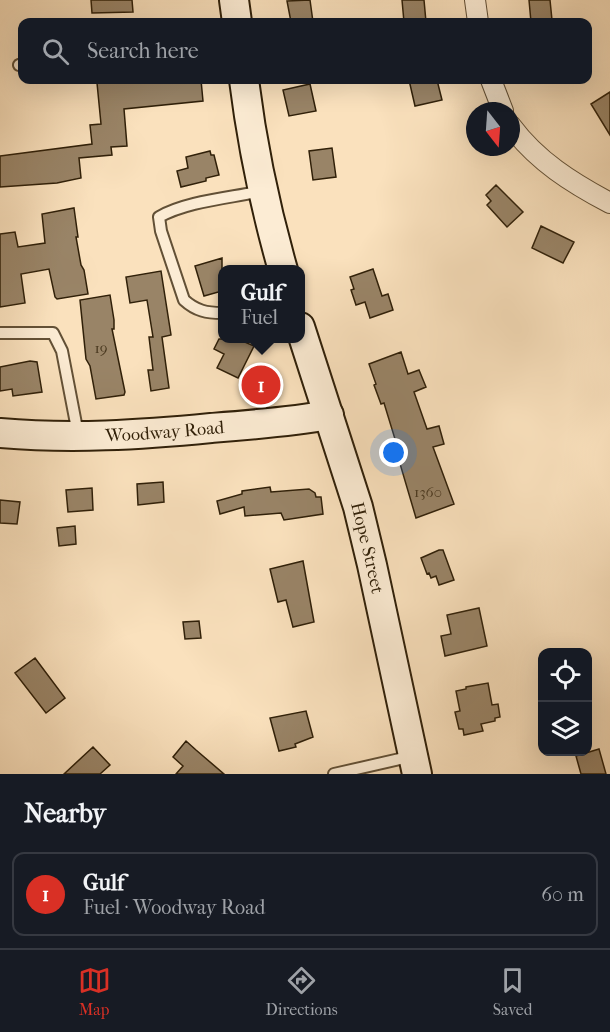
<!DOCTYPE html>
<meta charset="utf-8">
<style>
:root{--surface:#171b24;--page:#20242c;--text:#f1f3f6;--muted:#9ea1a6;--line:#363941;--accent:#d93025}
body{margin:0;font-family:"IM FELL French Canon",serif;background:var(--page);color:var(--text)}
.controls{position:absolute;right:18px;bottom:18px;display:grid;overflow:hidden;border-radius:12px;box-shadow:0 6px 24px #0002}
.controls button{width:54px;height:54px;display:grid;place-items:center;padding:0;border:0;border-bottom:2px solid var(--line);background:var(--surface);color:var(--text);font:30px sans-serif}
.compass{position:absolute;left:466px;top:102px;width:54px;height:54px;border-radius:50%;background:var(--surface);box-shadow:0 6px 24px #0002;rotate:163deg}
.you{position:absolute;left:394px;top:453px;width:21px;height:21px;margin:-15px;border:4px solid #fff;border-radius:50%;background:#1a73e8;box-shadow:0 0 0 9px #1a73e833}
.badge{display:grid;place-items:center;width:39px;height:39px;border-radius:50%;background:var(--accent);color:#fff;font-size:20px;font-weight:700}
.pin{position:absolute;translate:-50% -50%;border:3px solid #fff;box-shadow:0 2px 6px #0006}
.popup{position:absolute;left:218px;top:265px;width:87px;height:78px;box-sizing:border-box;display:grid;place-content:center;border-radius:12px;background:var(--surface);filter:drop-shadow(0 2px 4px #0005);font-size:20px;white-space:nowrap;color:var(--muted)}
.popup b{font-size:22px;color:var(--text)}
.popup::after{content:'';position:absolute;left:50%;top:100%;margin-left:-12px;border:12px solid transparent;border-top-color:var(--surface)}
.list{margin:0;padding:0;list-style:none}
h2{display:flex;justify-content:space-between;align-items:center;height:78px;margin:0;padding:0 24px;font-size:26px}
h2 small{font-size:20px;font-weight:400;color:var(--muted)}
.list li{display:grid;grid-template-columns:39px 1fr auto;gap:18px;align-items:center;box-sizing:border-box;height:84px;margin:0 12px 12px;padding:0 12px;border:2px solid var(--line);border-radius:12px}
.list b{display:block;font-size:22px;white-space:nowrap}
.list p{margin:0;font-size:20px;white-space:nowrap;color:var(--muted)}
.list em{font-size:20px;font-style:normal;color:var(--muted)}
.icon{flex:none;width:33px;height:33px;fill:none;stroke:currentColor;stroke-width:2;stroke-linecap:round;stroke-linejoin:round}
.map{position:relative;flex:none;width:610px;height:774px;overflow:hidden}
.search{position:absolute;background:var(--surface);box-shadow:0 6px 24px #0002;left:18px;right:18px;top:18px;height:66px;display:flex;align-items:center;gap:15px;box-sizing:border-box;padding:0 21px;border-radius:12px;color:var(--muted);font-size:22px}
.sheet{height:174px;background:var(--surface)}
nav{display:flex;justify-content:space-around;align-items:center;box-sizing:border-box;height:84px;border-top:2px solid var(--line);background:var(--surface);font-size:16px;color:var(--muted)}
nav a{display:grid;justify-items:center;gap:3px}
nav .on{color:var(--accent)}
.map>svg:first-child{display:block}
.building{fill:#998467;stroke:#302009;stroke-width:1.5}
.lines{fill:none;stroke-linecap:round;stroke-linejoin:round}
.lane-casing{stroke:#625036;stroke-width:14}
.street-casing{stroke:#625036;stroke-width:22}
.secondary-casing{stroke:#302009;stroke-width:32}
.lane{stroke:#fcecd4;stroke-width:10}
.street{stroke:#fcecd4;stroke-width:20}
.secondary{stroke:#fcecd4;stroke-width:28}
.labels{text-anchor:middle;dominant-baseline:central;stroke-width:4.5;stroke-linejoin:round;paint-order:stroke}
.number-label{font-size:15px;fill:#4a3920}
.street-label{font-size:18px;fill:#302009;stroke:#fcecd4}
</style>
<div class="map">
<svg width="610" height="774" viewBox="0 0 610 774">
<rect width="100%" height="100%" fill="#fae1bd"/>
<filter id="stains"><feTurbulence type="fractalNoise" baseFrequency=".00333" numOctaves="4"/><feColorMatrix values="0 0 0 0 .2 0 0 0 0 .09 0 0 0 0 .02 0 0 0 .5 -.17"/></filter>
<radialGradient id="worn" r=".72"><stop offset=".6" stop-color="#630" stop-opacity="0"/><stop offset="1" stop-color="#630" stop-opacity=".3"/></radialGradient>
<path class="building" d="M91,0H132L133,12L92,13Z
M310,0L313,22H291L287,1Z
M402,0H424L426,22H404Z
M529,0H550L552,20L531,22Z
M133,80H201L203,101L124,109L127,146L111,147L112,155L79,158L81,178L57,183L0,187V156L92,144L90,125L101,124L97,83Z
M409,80H437L442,100L415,106Z
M310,84L316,111L289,116L283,90Z
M610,92V135L591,104Z
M332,148L336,177L313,180L309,151Z
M210,151L211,155H214L219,175L206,178V181L181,187L177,171L188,168L186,157Z
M496,185L523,212L507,227L487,205L491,201L486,195Z
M74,208L78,237H76L81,265L84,270L88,294L57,299L55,297L49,269L21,274L25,303L0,307V234L15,232L18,247L45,243L42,214Z
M541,226L574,242L563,263L532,248Z
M222,258V291L204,296L195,266Z
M373,269L382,296L388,294L393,310L370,318L365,302L356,305L351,290L354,289L350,277Z
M161,271L171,335L162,337L169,388L151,391L148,370H153L149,337H153L147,300L130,303L126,277Z
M110,295L114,320V329H112L125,392L124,395L96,399L90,366L86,359L80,300Z
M219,339H238L254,346L238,378L217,368L224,354L214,349Z
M401,352L408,374L419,370L426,387L414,392L427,429L439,426L444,444L433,447L454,504L416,518L393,440L395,439L384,403L381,404L374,385L376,384L369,364Z
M30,361L37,362L42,392L13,396L12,389L0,391V367Z
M163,482L164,502L138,505L137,484Z
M270,487L271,492L309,489L315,493L316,497H321L323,514L284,520L281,513L245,516L244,507L220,514L217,501L242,494V491Z
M92,488L93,510L68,512L66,490Z
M0,500L20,502L17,524L0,523Z
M75,526L76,544L59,546L57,528Z
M439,550H443L454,580L439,585L436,576L431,578L429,573L427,574L421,558Z
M303,561L314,622L293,627L286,600L278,602L270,569Z
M479,608L487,646L445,656L441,636L451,634L447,615Z
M199,621L201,638L185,639L183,622Z
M35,658L65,698L46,713L15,673Z
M488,683L492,705L498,704L500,717L495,718V721L481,724L483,731L464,735L463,729H459L455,712L460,711L456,691L466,689V687Z
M306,711L313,737L295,744L296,747L279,751L270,718Z
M186,741L196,750L224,774H176L183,766L173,757Z
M93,747L110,765L100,774H64Z
M599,749L606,774H581L576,756Z"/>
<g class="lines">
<defs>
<path id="lane" d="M19,65L22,64
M222,313C207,313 196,311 184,300L161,231L159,217C187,201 230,198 262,191
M0,333H53L62,351L78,434
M334,774L413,756"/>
<path id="street" d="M475,0L478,22
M491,80L503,111
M511,126C537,161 572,183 610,203"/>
<g id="secondary">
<path d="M234,0L237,22"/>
<path d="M244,80C252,144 265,207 283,270"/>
<path id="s1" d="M300,327L358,507L372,565L417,774"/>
<path id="s2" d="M0,433C71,439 140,435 211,428C250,425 290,422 329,415"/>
</g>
</defs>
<use href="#lane" class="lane-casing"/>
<use href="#street" class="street-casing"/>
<use href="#secondary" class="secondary-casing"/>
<use href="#lane" class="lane"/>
<use href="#street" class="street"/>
<use href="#secondary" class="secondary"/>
</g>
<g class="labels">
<g class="number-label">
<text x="101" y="348">19</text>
<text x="428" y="492">1360</text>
</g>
<g class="street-label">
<text stroke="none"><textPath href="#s2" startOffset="165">Woodway Road</textPath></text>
<text stroke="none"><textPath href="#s1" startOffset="231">Hope Street</textPath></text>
</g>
</g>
<rect width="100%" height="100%" filter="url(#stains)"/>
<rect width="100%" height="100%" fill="url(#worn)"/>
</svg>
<div class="controls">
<button><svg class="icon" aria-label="locate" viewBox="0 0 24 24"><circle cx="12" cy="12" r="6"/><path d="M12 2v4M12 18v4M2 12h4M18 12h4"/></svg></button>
<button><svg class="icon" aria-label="layers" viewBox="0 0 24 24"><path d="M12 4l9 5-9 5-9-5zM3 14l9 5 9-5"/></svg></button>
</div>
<svg class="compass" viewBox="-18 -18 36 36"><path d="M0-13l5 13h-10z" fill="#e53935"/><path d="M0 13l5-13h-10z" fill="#9ea1a6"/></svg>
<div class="you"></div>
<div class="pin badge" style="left:261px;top:385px">1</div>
<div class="popup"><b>Gulf</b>Fuel</div>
<div class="search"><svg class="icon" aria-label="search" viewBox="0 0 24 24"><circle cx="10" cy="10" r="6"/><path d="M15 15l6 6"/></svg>Search here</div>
</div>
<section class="sheet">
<h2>Nearby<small></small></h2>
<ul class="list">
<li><span class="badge">1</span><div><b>Gulf</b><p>Fuel · Woodway Road</p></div><em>60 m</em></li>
</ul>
</section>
<nav>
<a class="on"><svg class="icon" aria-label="map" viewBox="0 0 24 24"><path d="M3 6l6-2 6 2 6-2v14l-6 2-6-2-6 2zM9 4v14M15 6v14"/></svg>Map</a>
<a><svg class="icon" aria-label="directions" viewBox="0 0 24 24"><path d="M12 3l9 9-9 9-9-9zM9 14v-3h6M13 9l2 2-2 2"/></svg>Directions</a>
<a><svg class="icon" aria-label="saved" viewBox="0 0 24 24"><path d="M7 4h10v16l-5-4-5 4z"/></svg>Saved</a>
</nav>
